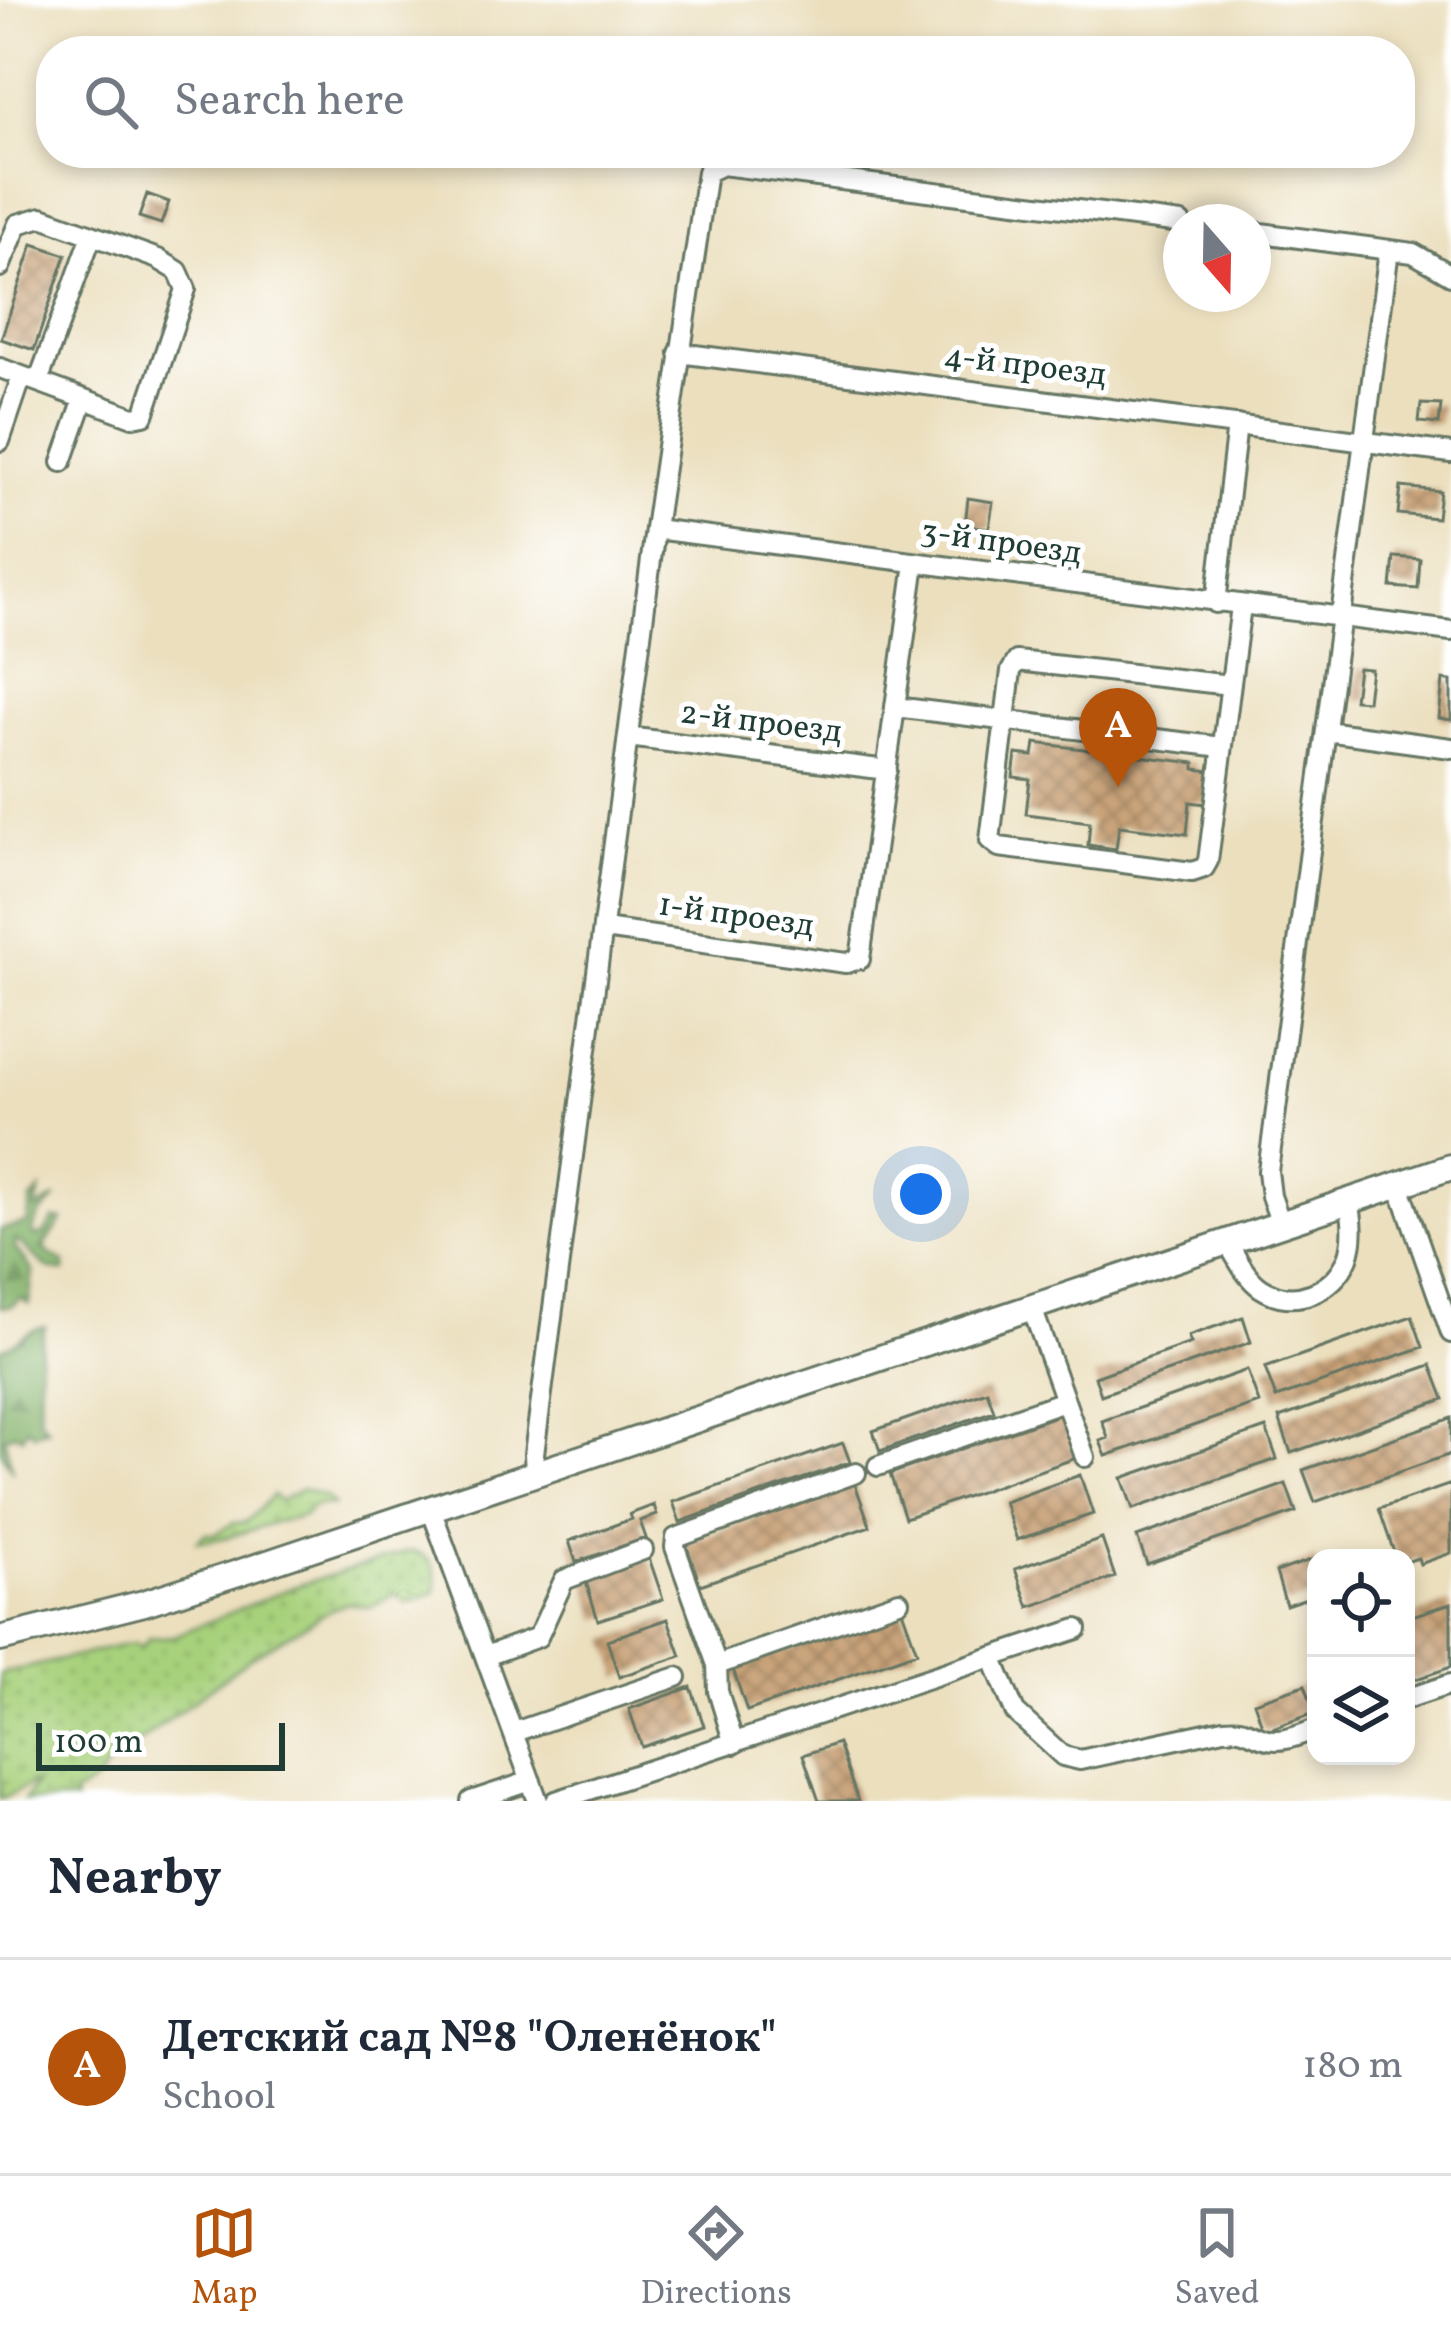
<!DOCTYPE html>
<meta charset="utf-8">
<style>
:root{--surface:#fff;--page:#f2f2f3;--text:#1f2937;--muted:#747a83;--line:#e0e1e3;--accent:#b45309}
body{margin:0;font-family:Vollkorn,serif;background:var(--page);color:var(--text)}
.controls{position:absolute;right:36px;bottom:36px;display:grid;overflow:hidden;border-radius:24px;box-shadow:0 6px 18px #0003}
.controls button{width:108px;height:108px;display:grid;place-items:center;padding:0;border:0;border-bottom:3px solid var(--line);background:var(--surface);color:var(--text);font:60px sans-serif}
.compass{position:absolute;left:1163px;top:204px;width:108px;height:108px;border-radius:50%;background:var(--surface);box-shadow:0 6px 18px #0003;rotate:160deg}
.scale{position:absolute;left:36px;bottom:30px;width:249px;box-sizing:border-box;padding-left:12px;border:6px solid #1f3d34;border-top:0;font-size:33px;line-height:42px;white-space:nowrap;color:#1f3d34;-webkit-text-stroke:9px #fff;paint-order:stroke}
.you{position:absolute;left:921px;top:1194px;width:42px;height:42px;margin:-30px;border:9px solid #fff;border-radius:50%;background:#1a73e8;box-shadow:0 0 0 18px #1a73e833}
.badge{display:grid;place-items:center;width:78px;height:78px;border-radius:50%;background:var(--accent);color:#fff;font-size:39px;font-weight:700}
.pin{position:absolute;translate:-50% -99px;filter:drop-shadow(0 3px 6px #0008)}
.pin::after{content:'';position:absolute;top:63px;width:42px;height:36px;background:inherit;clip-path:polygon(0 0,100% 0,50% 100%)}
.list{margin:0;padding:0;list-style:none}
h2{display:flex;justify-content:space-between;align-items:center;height:156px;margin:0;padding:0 48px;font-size:51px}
h2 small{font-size:39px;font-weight:400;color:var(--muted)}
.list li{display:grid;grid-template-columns:78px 1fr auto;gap:36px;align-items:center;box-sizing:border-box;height:216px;padding:0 48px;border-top:3px solid var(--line)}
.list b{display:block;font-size:45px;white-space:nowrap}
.list p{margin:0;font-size:39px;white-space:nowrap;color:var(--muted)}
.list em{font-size:39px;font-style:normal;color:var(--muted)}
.icon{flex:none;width:66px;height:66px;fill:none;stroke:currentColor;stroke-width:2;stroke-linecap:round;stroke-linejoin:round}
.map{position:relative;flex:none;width:1451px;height:1801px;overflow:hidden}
.search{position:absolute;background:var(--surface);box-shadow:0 6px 18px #0003;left:36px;right:36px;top:36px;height:132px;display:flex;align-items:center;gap:30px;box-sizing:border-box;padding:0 42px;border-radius:48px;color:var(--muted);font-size:45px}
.sheet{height:372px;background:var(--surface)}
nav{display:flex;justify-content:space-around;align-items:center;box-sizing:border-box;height:168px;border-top:3px solid var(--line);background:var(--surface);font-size:33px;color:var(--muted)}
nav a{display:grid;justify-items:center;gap:6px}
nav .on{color:var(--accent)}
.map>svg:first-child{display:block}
.grass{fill:url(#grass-dots);stroke:#648758;stroke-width:3}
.forest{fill:url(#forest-firs);stroke:#527850;stroke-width:3}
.building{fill:url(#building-cross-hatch)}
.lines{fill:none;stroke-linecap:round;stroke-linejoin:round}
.minor-casing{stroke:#667664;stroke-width:24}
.major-casing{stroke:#667664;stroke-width:30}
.minor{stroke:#fff;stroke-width:18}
.major{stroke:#fff;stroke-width:24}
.labels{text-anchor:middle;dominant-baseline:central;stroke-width:10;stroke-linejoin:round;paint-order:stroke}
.street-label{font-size:33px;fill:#1f3d34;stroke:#fff}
</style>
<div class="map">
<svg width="1451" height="1801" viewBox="0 0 1451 1801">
<defs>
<pattern id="grass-dots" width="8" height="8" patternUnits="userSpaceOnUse" patternTransform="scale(3)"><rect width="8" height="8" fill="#a8d17c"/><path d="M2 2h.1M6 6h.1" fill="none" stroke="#90b46c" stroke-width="1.8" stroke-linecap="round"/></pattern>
<pattern id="forest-firs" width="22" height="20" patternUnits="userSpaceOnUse" patternTransform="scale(3)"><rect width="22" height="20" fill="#86b36c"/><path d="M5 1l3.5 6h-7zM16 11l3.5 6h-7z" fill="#6d935a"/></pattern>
<pattern id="building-cross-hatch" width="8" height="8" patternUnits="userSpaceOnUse" patternTransform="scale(3)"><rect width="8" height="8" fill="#c9a379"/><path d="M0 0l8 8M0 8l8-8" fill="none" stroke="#a38664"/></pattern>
</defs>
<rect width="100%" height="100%" fill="#fff"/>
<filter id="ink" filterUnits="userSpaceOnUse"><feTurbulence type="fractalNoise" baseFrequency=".00833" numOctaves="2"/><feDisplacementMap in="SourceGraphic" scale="24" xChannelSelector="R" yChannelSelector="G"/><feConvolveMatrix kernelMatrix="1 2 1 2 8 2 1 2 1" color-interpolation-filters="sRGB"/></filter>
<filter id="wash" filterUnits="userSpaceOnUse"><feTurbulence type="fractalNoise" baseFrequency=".004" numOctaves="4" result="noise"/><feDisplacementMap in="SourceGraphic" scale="48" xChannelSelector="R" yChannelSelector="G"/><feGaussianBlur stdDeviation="2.7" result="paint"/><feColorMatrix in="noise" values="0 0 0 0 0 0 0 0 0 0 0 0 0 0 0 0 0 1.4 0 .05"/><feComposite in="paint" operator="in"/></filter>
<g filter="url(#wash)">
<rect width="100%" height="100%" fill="#ebdfbe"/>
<path class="grass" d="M302,1489L328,1498L333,1505L313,1506C300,1524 289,1517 272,1523C245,1531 226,1541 197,1541L206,1533L214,1535L233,1523L246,1522L273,1495L279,1501Z
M410,1551C432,1554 440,1573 435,1593L405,1602L396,1593L370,1607L347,1603L334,1608L252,1656L108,1766L96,1782L73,1795L75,1801H24L36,1783L0,1799V1674L124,1645L135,1644L141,1648L149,1638L174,1636L293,1587Z"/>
<path class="forest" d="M40,1191L35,1209L57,1198L40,1214L32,1232L36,1236L44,1234L54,1219L62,1220L45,1246L48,1253L65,1263L64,1271C40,1273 34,1250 15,1240V1248L33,1271L29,1304L21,1298L12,1306L0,1307V1230L27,1223L31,1200Z
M45,1327C36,1356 41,1388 39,1418L48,1428L34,1434L27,1427L22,1437L16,1433L4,1437L13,1472L0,1449V1349C19,1344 25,1329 45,1327Z"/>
<g id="blocks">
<path class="building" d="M147,194L169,202L161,224L139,217Z
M33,244L66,255L34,350L1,339Z
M1421,404L1441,405L1439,424L1419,422Z
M1401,487L1440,491L1437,518L1398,514Z
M968,498L993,502L989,528L965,525Z
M1394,557L1420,559L1418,589L1391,587Z
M1358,668L1371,669L1367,701L1354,700Z
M1443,680L1451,681V720L1439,718Z
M1035,743L1195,763V769L1210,771L1206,804L1190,802L1187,834L1119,826L1116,849L1088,845L1090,822L1026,814L1030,779L1013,777L1016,754L1033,756Z
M1412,1316L1423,1347L1276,1398L1265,1368Z
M1243,1317L1251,1342L1101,1395L1095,1377L1191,1343L1188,1336Z
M1431,1365L1444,1399L1291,1453L1279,1418Z
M1247,1370L1259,1403L1106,1456L1100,1441L1108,1438L1102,1421Z
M987,1391L994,1411L880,1451L873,1431Z
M1061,1414L1076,1458L905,1518L890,1474Z
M1451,1418V1454L1315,1502L1303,1470Z
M1266,1428L1277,1459L1133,1509L1122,1478Z
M843,1443L850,1462L680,1522L673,1502Z
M1080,1475L1093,1514L1017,1540L1004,1502Z
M855,1484L870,1526L700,1585L686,1544Z
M1286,1484L1296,1512L1147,1564L1137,1537Z
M1451,1484V1553L1420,1564L1418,1558L1406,1562V1558H1396L1379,1509Z
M654,1505L657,1515L640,1521L646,1538L576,1562L569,1541L632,1519L630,1514Z
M1102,1539L1115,1577L1029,1607L1015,1569Z
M649,1558L663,1599L598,1620L585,1579Z
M1316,1558V1595L1286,1605L1276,1572Z
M1451,1603V1667L1411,1681L1406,1667V1618Z
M902,1610L917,1652L747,1711L733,1669Z
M668,1619L681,1656L619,1677L607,1640Z
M1305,1685L1315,1713L1264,1731L1254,1702Z
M691,1687L704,1726L642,1747L629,1709Z
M838,1743L858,1801H819L803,1755Z"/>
</g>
</g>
<g filter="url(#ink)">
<use href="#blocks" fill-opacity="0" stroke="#667664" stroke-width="3"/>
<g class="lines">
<defs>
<path id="minor" d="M1253,232L1413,253L1451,275
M0,267L18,224L42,217L158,259L178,271L186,289L144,415L133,417L0,368
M679,353L1451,453
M38,382L92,235
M0,441L22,376
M62,462L84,399
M655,529L1451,631
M1216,603L1237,425
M1230,685L1017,661L1011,671L990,840L999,847L1192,872L1204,868L1208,861L1241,606
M895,707L1222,747
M1326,731L1451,748
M628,737L887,770
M604,929L846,963L860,959L915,563
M1399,1185L1451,1333
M1281,1224L1271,1196L1268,1171L1389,250
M1227,1242C1237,1258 1246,1278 1261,1288C1293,1309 1334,1292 1348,1258C1355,1239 1353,1220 1349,1201
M1032,1308L1085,1457
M878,1466L1064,1401
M535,1474L534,1454L655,529L707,172L722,165L1181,223
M431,1509L538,1801
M486,1656L538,1637L564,1580L643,1550
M992,1657L1015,1712L1063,1756L1080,1760L1224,1729C1246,1727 1245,1732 1264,1738C1282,1744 1299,1735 1316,1729
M717,1665L899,1601
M1406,1699L1451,1684
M514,1732L677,1677
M734,1744L718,1691L717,1665L675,1547L676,1538L856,1473
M471,1801L531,1781
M556,1801L1077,1629"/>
<path id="major" d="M0,1639L144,1603L241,1572L1451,1167"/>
</defs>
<use href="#minor" class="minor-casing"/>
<use href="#major" class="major-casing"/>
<use href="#minor" class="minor"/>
<use href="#major" class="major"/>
</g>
</g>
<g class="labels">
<g class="street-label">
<text transform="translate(1025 367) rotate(7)">4-й проезд</text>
<text transform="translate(1001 544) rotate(8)">3-й проезд</text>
<text transform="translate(761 724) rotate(7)">2-й проезд</text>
<text transform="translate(736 917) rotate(8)">1-й проезд</text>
</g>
</g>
</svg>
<div class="controls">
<button><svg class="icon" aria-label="locate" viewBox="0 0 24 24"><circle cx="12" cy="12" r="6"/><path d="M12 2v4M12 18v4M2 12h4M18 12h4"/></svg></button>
<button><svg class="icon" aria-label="layers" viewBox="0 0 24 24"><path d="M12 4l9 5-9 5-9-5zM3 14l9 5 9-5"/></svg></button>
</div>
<svg class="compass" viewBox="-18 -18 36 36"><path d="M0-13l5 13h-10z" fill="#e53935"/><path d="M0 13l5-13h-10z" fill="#747a83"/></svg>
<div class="scale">100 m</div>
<div class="you"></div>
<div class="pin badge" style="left:1118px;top:787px">A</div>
<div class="search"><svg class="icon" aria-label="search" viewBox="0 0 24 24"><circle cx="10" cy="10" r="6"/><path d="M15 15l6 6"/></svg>Search here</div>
</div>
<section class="sheet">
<h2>Nearby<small></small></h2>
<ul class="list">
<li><span class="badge">A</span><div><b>Детский сад №8 &quot;Оленёнок&quot;</b><p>School</p></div><em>180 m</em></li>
</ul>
</section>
<nav>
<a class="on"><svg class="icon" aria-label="map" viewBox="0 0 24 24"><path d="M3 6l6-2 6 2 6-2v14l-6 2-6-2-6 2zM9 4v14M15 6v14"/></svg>Map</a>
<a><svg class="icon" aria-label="directions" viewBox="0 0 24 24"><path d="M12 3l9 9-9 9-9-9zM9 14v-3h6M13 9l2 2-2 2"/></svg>Directions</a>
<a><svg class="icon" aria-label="saved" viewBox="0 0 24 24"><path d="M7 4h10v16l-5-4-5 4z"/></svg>Saved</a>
</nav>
